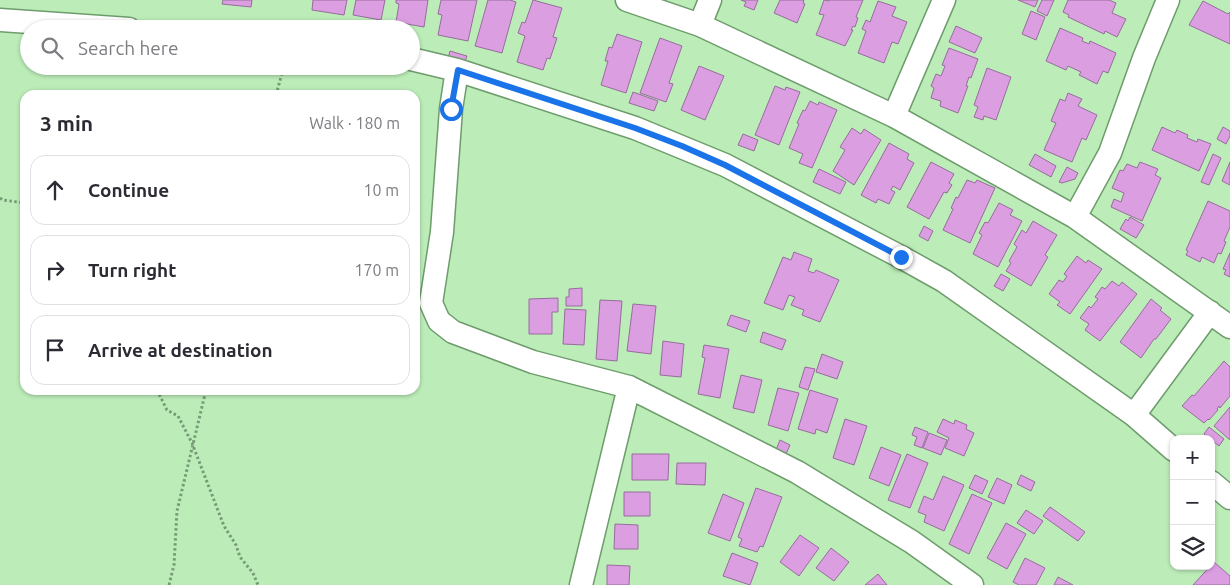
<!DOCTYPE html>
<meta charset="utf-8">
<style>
:root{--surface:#fff;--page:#f7f7f7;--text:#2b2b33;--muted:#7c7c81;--line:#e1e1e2}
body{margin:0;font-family:Ubuntu,sans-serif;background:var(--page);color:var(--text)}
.controls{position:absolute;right:15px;bottom:15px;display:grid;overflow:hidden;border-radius:10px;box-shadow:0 1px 4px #0004}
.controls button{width:45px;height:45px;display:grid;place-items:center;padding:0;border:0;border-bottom:1px solid var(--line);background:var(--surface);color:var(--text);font:25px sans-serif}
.stop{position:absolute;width:15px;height:15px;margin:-11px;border:4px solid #1a73e8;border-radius:50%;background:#fff}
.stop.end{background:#1a73e8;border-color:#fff;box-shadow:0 1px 5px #0008}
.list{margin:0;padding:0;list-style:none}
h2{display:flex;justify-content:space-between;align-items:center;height:65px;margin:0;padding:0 20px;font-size:21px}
h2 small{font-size:16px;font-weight:400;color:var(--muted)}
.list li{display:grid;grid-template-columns:32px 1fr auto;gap:15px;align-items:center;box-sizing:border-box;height:70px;margin:0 10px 10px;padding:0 10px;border:1px solid var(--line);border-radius:15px}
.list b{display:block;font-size:19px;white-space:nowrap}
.list em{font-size:16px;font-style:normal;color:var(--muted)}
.icon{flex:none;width:28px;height:28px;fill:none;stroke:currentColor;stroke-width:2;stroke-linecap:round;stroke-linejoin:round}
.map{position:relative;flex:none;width:1230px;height:585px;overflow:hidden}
.search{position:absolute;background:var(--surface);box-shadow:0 1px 4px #0004;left:20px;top:20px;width:400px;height:55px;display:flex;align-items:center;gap:12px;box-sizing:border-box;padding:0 18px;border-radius:28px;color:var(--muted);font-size:19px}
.panel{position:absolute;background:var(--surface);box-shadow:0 1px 4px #0004;left:20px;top:90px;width:400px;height:305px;border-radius:15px}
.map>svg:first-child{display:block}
.building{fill:#db9fe1;stroke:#976c9c}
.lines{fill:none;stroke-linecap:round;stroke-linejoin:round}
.minor-casing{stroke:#6e9c6c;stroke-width:25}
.path{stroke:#779c75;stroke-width:3;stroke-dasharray:2.5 2.5;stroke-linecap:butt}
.minor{stroke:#fff;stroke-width:22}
.route{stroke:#1a73e8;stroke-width:6}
</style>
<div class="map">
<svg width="1230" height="585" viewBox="0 0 1230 585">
<rect width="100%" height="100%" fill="#bcedb9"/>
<path class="building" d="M223,0H252L251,7L222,4Z
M313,0H347L344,15L312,10Z
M356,0H385L381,20L353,15Z
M396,0H428L424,27L396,22L399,4L396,3Z
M441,0H477L468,41L438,35L442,15L438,14Z
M488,0H510L516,2L502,53L475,46Z
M533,0L562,8L553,37L557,38L550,59L547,58L543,70L517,62L525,36L518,33L522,22L525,23Z
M741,0H758L754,10L744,6L746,2Z
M780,0H804L803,3L805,4L797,23L774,13Z
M824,0L829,1L830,0H863L856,17L858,18L855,27L853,26L851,30H853L845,46L816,35L824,15L819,14Z
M1018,0H1038L1035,7Z
M1042,0H1054L1047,16L1037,11Z
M1068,0H1109L1116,3L1112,13L1126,19L1117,37L1105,31L1104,34L1068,17L1069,15L1063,12Z
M878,1L896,7L892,16L907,22L898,44L892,42L884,63L858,53L866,31L862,29L866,20L870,22Z
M1203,1L1228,14L1230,12V44L1189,25Z
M1031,11L1045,17L1036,40L1022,34Z
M956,26L982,38L975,53L949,42Z
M1060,28L1083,38L1082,41L1089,44L1090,41L1116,53L1108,73L1103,71L1097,84L1079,75L1081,72L1068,66L1066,70L1046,61Z
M617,34L642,42L626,93L601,85L608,61H605L609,47L612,48Z
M660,38L682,46L669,83L673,84L666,102L640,93Z
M949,48L978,59L971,78L969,77L966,86H968L958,113L940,106L941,101L931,98L934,88L931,86L936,74L941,76L945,66L942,65Z
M450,51L467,56L464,64L448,58Z
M699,66L724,76L705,120L681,110Z
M987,68L1011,77L996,120L984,116L983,120L974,117L978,107L974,105Z
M775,86L785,90L786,87L800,92L779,145L755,135Z
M633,92L658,101L654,111L629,103Z
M1068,93L1082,99L1078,106L1097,115L1086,140L1082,138L1072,162L1044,150L1056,123L1051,121L1060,99L1065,101Z
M810,101L818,105L819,102L837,110L812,168L799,163L803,154L789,148L799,124L797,123L803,110L805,111Z
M1162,127L1175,133L1177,130L1188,135L1187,138L1197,142L1198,139L1211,144L1199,171L1152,150Z
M1223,127L1230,131V136L1226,144L1217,139Z
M852,128L861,134L864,129L881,140L854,185L833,171L845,150L840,147Z
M743,134L758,140L754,151L738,145Z
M889,143L909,154L907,159L914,163L900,190L893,186L891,190L895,192L889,204L878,199L876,203L861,195Z
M1035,154L1056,166L1051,177L1029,165Z
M1213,154L1221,158L1209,185L1201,182Z
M931,162L954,174L949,183L952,185L947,193L944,192L929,219L907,207Z
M1140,162L1158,169L1155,175L1161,178L1142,221L1111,207L1114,199L1121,202L1124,193L1112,188L1120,170L1123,171L1127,164L1137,168Z
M1230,162V185L1222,181Z
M1067,167L1078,173L1075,179L1062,183L1059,182Z
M819,169L846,182L840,194L813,182Z
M967,180L975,183L977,180L995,188L970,243L943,230L953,209L951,208L956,197L958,198Z
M1208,201L1230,211V227L1224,241L1226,242L1221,254L1218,253L1214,263L1202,257L1200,262L1186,255L1188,251L1186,250Z
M999,203L1013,210L1010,215L1022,221L998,267L973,254L982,235L979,233L985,222L988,223Z
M1130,217L1144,225L1136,238L1120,229L1126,219L1128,221Z
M1033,221L1057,235L1045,255L1048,257L1031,286L1006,271L1011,263L1009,261L1017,247L1014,244L1022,230L1026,233Z
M924,226L933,231L928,241L919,236Z
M794,252L812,259L808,271L814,273L816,270L839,280L820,322L802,315L804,310L791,305L795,297L789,295L783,310L764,303L783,257L791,260Z
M1230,253V277L1224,274L1226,270L1223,269Z
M1077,256L1086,263L1088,260L1102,269L1070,314L1057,305L1060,302L1049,294L1059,280L1063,282L1067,276L1064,274Z
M1001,274L1010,279L1003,291L994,286Z
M1112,281L1119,286L1122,282L1137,294L1100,341L1085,330L1089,324L1080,318L1089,306L1091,308L1098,299L1095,297L1102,287L1105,289Z
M582,288V306H566V297H569V289Z
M558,298V312H552V334H529V299Z
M1151,299L1162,308L1160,310L1171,319L1156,339H1154L1141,358L1120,342Z
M600,300L622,301L617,361L596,359Z
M633,304L656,306L651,354L627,351Z
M565,309L586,310L584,345L563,344Z
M731,315L750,321L746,332L727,325Z
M763,332L786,340L782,350L760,342Z
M663,341L684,344L681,377L660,375Z
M704,345L729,349L720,398L698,394L705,358L702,357Z
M822,354L843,362L837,379L816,372Z
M1224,361L1230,367V396L1220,408L1219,406L1217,409L1218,410L1209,420L1208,419L1204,423L1182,406L1192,395L1194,396Z
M805,367L815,369L808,390L799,387Z
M741,375L762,380L754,413L733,408Z
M778,388L799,393L788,431L768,425Z
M810,390L838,399L827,433L816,429L815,434L798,429Z
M1230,407V440L1214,426Z
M845,419L867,426L854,465L833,458Z
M943,419L954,424L955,420L967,425L966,429L974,433L964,456L945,448L949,438L937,432Z
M915,427L928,432L922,448L914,445L917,437L912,435Z
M1209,427L1224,439L1219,446L1204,434Z
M929,433L947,440L941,455L923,448Z
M780,440L790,445L786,454L776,450Z
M881,447L901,455L889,486L869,478Z
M632,454H669L668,480H632Z
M907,454L928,463L910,508L888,500Z
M677,463H706L705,485L676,484Z
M975,475L988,481L982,494L969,488Z
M1021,475L1035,482L1031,491L1017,484Z
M943,476L964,485L944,531L924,522L926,515L918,512L924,496L933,500Z
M997,478L1012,485L1004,504L988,497Z
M756,488L782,497L763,547L760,546L757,552L739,546L742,539L738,537Z
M624,492H650V516H624Z
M723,494L744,503L730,541L708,533Z
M972,494L992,503L969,554L949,544Z
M1050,507L1085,532L1078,541L1043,516Z
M1026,510L1043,521L1034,534L1017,523Z
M1006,523L1026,534L1007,569L987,558Z
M615,524L638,525V549H614Z
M800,535L819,548L799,576L780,562Z
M831,548L849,562L834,581L816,568Z
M732,553L758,563L750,585L723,576Z
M1025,558L1045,568L1036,585H1019L1013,582Z
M1214,562L1230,576V585H1193Z
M607,565L630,566L629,585H607Z
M878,574L887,585H865Z
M1058,577L1073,585H1054Z"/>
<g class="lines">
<defs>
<path id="minor" d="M627,0L700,25L894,116L1075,217L1230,327
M0,20L129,29
M700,25L710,0
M411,59L457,70L635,128L725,165L901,257L944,281L1134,415L1174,450
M457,70L451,109L442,232L431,303L439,321L453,332L533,362L629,387L797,472L912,542L972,585
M894,116L944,0
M1075,217L1110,153L1144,58L1168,0
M1134,415L1210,312
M1211,482L1230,498
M581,585L629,387"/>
</defs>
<use href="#minor" class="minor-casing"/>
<path class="path" d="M276,95L284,66
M0,198L3,200L25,203
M157,390L167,410L178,416L192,443L224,526L236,545L240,557L253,573L258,585
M169,585L174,565L177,511L206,390"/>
<use href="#minor" class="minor"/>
</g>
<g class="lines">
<path class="route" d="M451,109L458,70L635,128L682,146L725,165L901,257"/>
</g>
</svg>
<div class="controls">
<button>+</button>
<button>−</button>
<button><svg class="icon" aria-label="layers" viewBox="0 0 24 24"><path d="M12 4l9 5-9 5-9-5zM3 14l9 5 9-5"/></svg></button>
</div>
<div class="stop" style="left:451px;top:109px"></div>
<div class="stop end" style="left:901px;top:257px"></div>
<div class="search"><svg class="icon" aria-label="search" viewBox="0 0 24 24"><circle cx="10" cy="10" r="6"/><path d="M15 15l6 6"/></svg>Search here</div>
<section class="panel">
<h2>3 min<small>Walk · 180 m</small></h2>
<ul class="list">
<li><svg class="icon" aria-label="ahead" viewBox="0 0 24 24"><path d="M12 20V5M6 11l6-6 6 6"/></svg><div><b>Continue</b></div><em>10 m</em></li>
<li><svg class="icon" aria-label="right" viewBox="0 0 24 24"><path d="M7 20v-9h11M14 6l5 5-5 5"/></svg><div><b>Turn right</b></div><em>170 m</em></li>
<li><svg class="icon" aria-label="arrive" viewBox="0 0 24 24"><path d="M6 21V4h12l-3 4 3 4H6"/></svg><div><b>Arrive at destination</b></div></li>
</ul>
</section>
</div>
